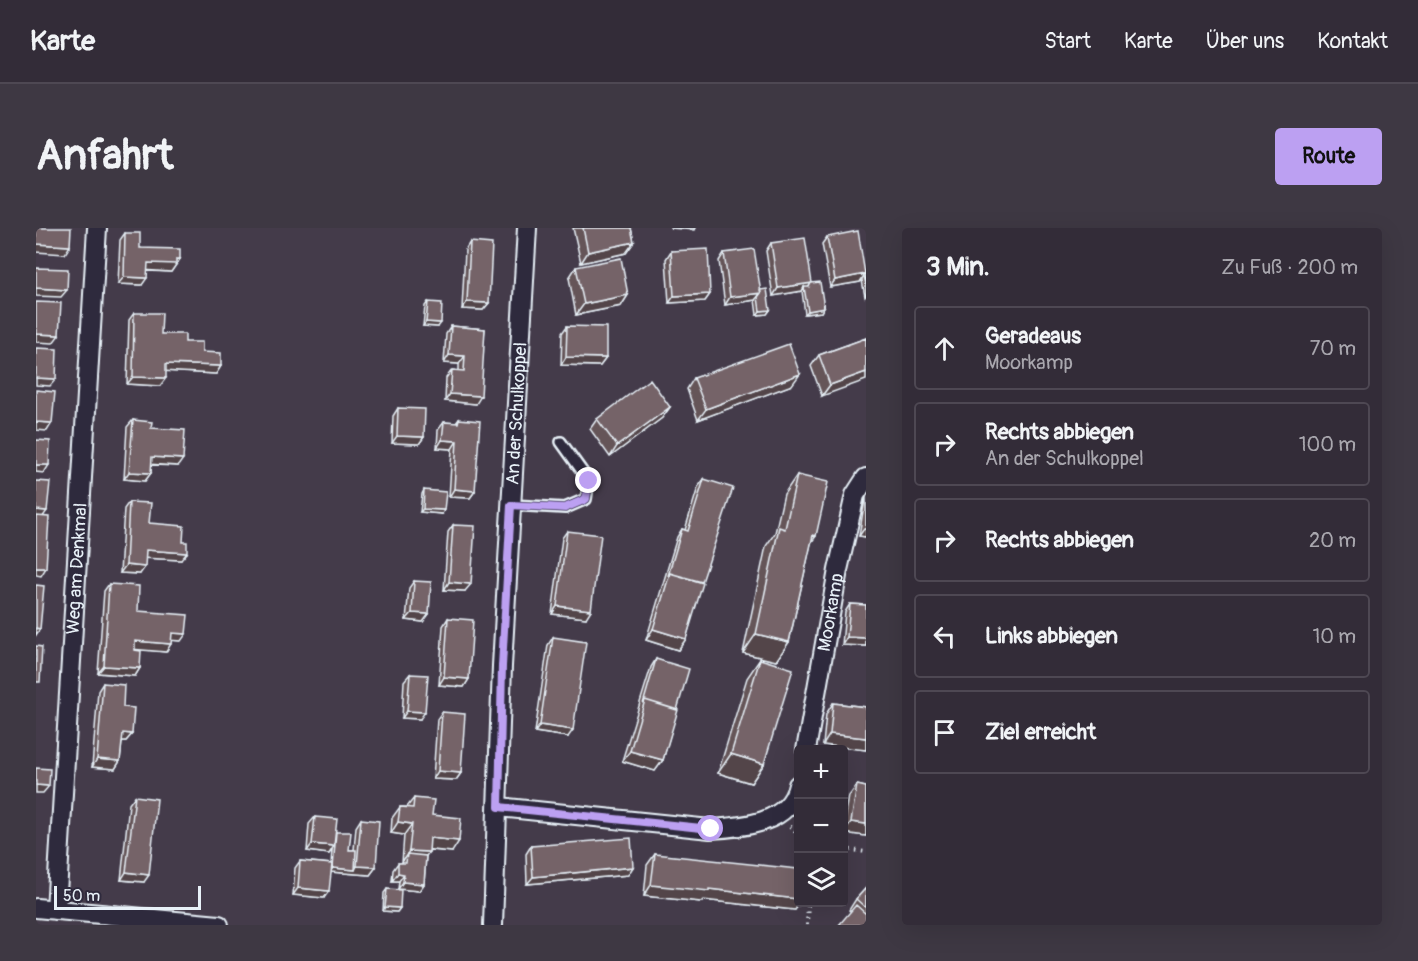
<!DOCTYPE html>
<html lang="de">
<meta charset="utf-8">
<style>
:root{--surface:#332c38;--page:#3e3843;--text:#f1f3f6;--muted:#a9a7ae;--line:#4e4853;--accent:#bca0f2}
body{margin:0;font-family:Pangolin,sans-serif;background:var(--page);color:var(--text)}
.controls{position:absolute;right:18px;bottom:18px;display:grid;overflow:hidden;border-radius:6px;box-shadow:0 6px 24px #0002}
.controls button{width:54px;height:54px;display:grid;place-items:center;padding:0;border:0;border-bottom:2px solid var(--line);background:var(--surface);color:var(--text);font:30px sans-serif}
.scale{position:absolute;left:18px;bottom:15px;width:147px;box-sizing:border-box;padding-left:6px;border:3px solid #e8f1f8;border-top:0;font-size:16px;line-height:21px;white-space:nowrap;color:#e8f1f8;-webkit-text-stroke:4px #2f2a3d;paint-order:stroke}
.stop{position:absolute;width:18px;height:18px;margin:-14px;border:4px solid #bca0f2;border-radius:50%;background:#fff}
.stop.end{background:#bca0f2;border-color:#fff;box-shadow:0 2px 6px #0008}
.list{margin:0;padding:0;list-style:none}
h2{display:flex;justify-content:space-between;align-items:center;height:78px;margin:0;padding:0 24px;font-size:26px}
h2 small{font-size:20px;font-weight:400;color:var(--muted)}
.list li{display:grid;grid-template-columns:39px 1fr auto;gap:18px;align-items:center;box-sizing:border-box;height:84px;margin:0 12px 12px;padding:0 12px;border:2px solid var(--line);border-radius:6px}
.list b{display:block;font-size:22px;white-space:nowrap}
.list p{margin:0;font-size:20px;white-space:nowrap;color:var(--muted)}
.list em{font-size:20px;font-style:normal;color:var(--muted)}
.icon{flex:none;width:33px;height:33px;fill:none;stroke:currentColor;stroke-width:2;stroke-linecap:round;stroke-linejoin:round}
.map{position:relative;flex:none;width:830px;height:697px;overflow:hidden;border-radius:6px}
header{display:flex;align-items:center;gap:36px;box-sizing:border-box;height:84px;padding:0 30px;background:var(--surface);border-bottom:2px solid var(--line)}
header strong{font-size:28px}
nav{display:flex;gap:33px;margin-inline-start:auto;font-size:21px}
.intro{display:flex;align-items:center;justify-content:space-between;box-sizing:border-box;height:144px;padding:0 36px}
h1{margin:0;font-size:42px}
.button{padding:15px 27px;border-radius:6px;background:var(--accent);color:#111;font-size:21px;font-weight:700}
main{display:flex;gap:36px;padding:0 36px}
aside{flex:1;background:var(--surface);border-radius:6px;box-shadow:0 6px 24px #0002}
.map>svg:first-child{display:block}
.lines{fill:none;stroke-linecap:round;stroke-linejoin:round}
.lane-casing{stroke:#e8f1f8;stroke-width:14}
.street-casing{stroke:#e8f1f8;stroke-width:22}
.path{stroke:#e8f1f8;stroke-width:4;stroke-dasharray:1.5 4.5;stroke-linecap:butt}
.lane{stroke:#2f2a3d;stroke-width:9}
.street{stroke:#2f2a3d;stroke-width:18}
.wall{fill:#655559;stroke:#e8f1f8;stroke-width:1.5}
.shaded-wall{fill:#524549;stroke:#e8f1f8;stroke-width:1.5}
.building{fill:#756368;stroke:#e8f1f8;stroke-width:1.5}
.route{stroke:#bca0f2;stroke-width:8}
.labels{text-anchor:middle;dominant-baseline:central;stroke-width:6;stroke-linejoin:round;paint-order:stroke}
.street-label{font-size:18px;fill:#e8f1f8;stroke:#2f2a3d}
</style>
<header>
<strong>Karte</strong>
<nav><a>Start</a><a>Karte</a><a>Über uns</a><a>Kontakt</a></nav>
</header>
<div class="intro"><h1>Anfahrt</h1><a class="button">Route</a></div>
<main>
<div class="map">
<svg width="830" height="697" viewBox="0 0 830 697">
<rect width="100%" height="100%" fill="#443b4a"/>
<filter id="ink" filterUnits="userSpaceOnUse"><feTurbulence type="fractalNoise" baseFrequency=".0167" numOctaves="2"/><feDisplacementMap in="SourceGraphic" scale="12" xChannelSelector="R" yChannelSelector="G"/><feConvolveMatrix kernelMatrix="1 2 1 2 8 2 1 2 1" color-interpolation-filters="sRGB"/></filter>
<g filter="url(#ink)">
<g class="lines">
<defs>
<path id="lane" d="M475,277L529,280L550,271L553,253L525,214"/>
<g id="street">
<path id="s1" d="M770,522L802,342L819,267L830,250"/>
<path d="M463,579L674,601C707,599 754,596 762,557"/>
<path d="M0,680L183,697"/>
<path id="s2" d="M20,682L61,0"/>
<path id="s3" d="M457,697L466,438L491,0"/>
</g>
</defs>
<use href="#lane" class="lane-casing"/>
<use href="#street" class="street-casing"/>
<path class="path" d="M754,598L762,606
M808,621L830,624
M771,697L772,674"/>
<use href="#lane" class="lane"/>
<use href="#street" class="street"/>
</g>
<path class="wall" d="M537,0H595L598,14L590,25L545,35Z
M89,5L104,20L144,31L135,44L111,43L106,57L82,56L84,12Z
M791,9L829,44L830,43V68L829,69L826,52L824,54L794,59L786,16Z
M434,14L453,75L447,82L426,81L429,22Z
M735,15L775,55L785,84L769,86L766,63L737,68L730,23Z
M635,23L674,66L669,73L633,75L630,31Z
M688,25L724,62L734,82L731,86L721,87L719,72L689,77L683,33Z
M540,39L592,67L585,78L540,87L533,50Z
M392,74L402,99L387,98L389,78Z
M98,85L125,106L149,114L166,124L185,138L180,146L130,143L124,158L91,156L93,92Z
M415,98L449,101L440,176L409,173L410,150L416,142L423,143V136L408,135L410,106Z
M531,98L570,130L564,138L525,137L526,105Z
M830,110L786,168L775,138L783,127Z
M658,150L756,157L662,192L651,161Z
M634,179L626,190L574,229L554,201L561,191Z
M362,180L388,209L383,216L356,215L357,188Z
M423,191L439,263L434,270L413,269L416,221L401,220L402,202L408,194L420,195Z
M97,192L115,200L142,238L115,237V245L109,253L88,251L91,199Z
M761,247L780,308L775,315L753,414L740,433L707,425L730,318L739,305L748,266Z
M668,251L666,354L650,411L642,422L610,412L641,309L646,301L649,302L662,259Z
M388,262L406,286L384,284L386,266Z
M830,270V309L823,308L829,271Z
M93,274L113,295L147,314L145,332L109,330L104,346L84,345L88,281Z
M417,297L429,363L408,362L412,304Z
M531,303L550,390L516,386L526,310Z
M378,353L393,386L387,394L370,392L373,360Z
M73,356L102,383L145,413L136,412L130,424L99,421L104,440L99,448L62,445L68,363Z
M814,376L830,377V418L806,417L809,384Z
M412,390L433,451L428,459L403,457L407,398Z
M517,409L532,509L499,504L512,417Z
M620,431L641,482L627,532L619,543L586,533L615,439Z
M724,431L728,536L715,555L682,545L711,450Z
M374,446L384,491L366,490L368,453Z
M67,455L87,479L96,506L90,513H86L84,533L79,541L56,539L62,463Z
M797,475L830,479V522L787,517L790,486Z
M406,484L425,545L420,552L397,551L401,491Z
M821,557L830,559V608L807,605L813,568Z
M99,568L108,654L85,652L93,576Z
M378,570L396,587L416,624L393,622L390,628L388,656L383,663L362,661L363,653H356L357,642L362,635H366L368,607L355,605L356,590L364,579H371Z
M279,589L300,604L313,622H318L320,599L325,591L340,639L334,647L295,644L288,670L257,667L259,640L264,633L295,636L296,622L293,626L271,623L273,596Z
M495,618L592,647L491,656L490,626Z
M619,626L762,675H764L759,682L667,672L665,674L608,668L611,637Z
M830,660V697L813,682L820,671Z
M351,661L364,680L361,684L347,683L348,665Z"/>
<path class="shaded-wall" d="M634,0H659L658,2Z
M598,14L590,25L545,35L552,24Z
M0,16L34,18L29,26L0,24Z
M144,31L135,44L106,42L112,35Z
M829,46L824,54L794,59L799,52Z
M88,49L111,50L106,57L82,56Z
M776,55L769,63L768,59L766,63L737,68L742,60Z
M0,60L31,62L25,69L0,68Z
M725,65L719,72L689,77L694,69Z
M674,66L669,73L633,75L638,68Z
M592,67L585,78L540,87L548,76Z
M431,74L453,75L447,82L426,81Z
M788,80L785,84L769,86L772,83Z
M734,82L731,86L721,87L724,83Z
M390,94L405,95L402,99L387,98Z
M0,106L23,107L17,115L0,114Z
M413,127L429,128L423,136L408,135Z
M530,129L570,130L564,138L525,137Z
M130,136L185,138L180,146L125,143Z
M830,144V152L786,168L794,157Z
M764,146L756,157L662,192L670,181Z
M97,149L130,150L124,158L91,156Z
M0,150L20,151L14,158L0,157Z
M414,166L445,168L440,176L409,173Z
M634,179L626,190L574,229L581,218Z
M0,194L16,195L11,203L0,202Z
M361,208L388,209L383,216L356,215Z
M406,212L421,213L416,221L401,220Z
M116,229L147,231L142,238L111,236Z
M0,237H13L8,245L0,244Z
M93,244L115,245L109,253L88,251Z
M418,261L439,263L434,270L413,269Z
M387,281L408,282L406,286L384,284Z
M0,282L11,283L6,290H0Z
M828,301H830V309L823,308Z
M110,322L151,325L145,332L105,330Z
M90,337L109,339L104,346L84,345Z
M0,340H10L5,348L0,347Z
M413,354L435,356L429,363L408,362Z
M521,378L555,382L550,390L516,386Z
M376,385L393,386L387,394L370,392Z
M0,400L4,401L0,407Z
M617,401L650,411L642,422L610,412Z
M136,405L150,406L145,413L131,412Z
M720,406L753,414L740,433L707,425Z
M811,409L830,410V418L806,417Z
M99,413L135,416L130,424L94,421Z
M68,438L104,440L99,448L62,445Z
M408,449L433,451L428,459L403,457Z
M371,483L389,484L384,491L366,490Z
M504,497L537,502L532,509L499,504Z
M87,505L96,506L90,513H82Z
M794,506L830,510V522L787,517Z
M594,523L627,532L619,543L586,533Z
M695,526L728,536L715,555L682,545Z
M61,531L84,533L79,541L56,539Z
M402,543L425,545L420,552L397,551Z
M0,557L13,558L7,565H0Z
M362,594L376,596L368,607L355,605Z
M815,594L830,596V608L807,605Z
M394,610L423,613L416,624L387,621Z
M276,616L298,618L293,626L271,623Z
M373,623L393,624L385,635L371,626L366,634Z
M321,638L340,639L334,647L294,644L297,640L319,642Z
M597,639L592,647L491,656L497,649Z
M90,644L113,647L108,654L85,652Z
M362,645L368,646L363,653H356Z
M367,654L388,656L383,663L362,661Z
M615,657L673,661L762,671V675H764L759,682L667,672L665,674L608,668Z
M262,660L293,663L288,670L257,667Z
M349,679L364,680L361,684L347,683Z"/>
<path class="building" d="M0,0H35L34,18L0,16Z
M547,0H595L598,14L552,24Z
M822,3L829,46L799,52L791,9Z
M89,5H104V20L144,21V31H140V36L112,35L111,50L88,49Z
M769,10L776,55L742,60L735,15Z
M434,14L456,16L453,75L431,74Z
M672,21L674,66L638,68L635,23Z
M718,21L725,65L694,69L688,25Z
M585,30L592,67L548,76L540,39Z
M0,40L32,41L31,62L0,60Z
M830,43V57L828,48L829,46V44Z
M784,54L788,80L772,83L768,59H773L775,55Z
M731,61L734,82L724,83L722,69L725,65L724,62Z
M0,74L25,75L23,107L0,106Z
M392,74L406,75L405,95L390,94Z
M98,85H126L125,106H149V114H166V124L185,125V138L130,136V150L97,149Z
M415,98L449,101L445,168L414,166L416,142L428,143L429,128L413,127Z
M531,98L570,99V130L530,129Z
M830,110V144L794,157L783,127Z
M753,116L764,146L670,181L658,150Z
M0,120L21,121L20,151L0,150Z
M614,151L634,179L581,218L561,191Z
M0,162L19,164L16,195L0,194Z
M362,180L389,181L388,209L361,208Z
M423,191L444,193L439,263L418,261L421,213L406,212L408,194L422,195Z
M97,192L116,194L115,200L149,202L147,231L116,229L115,245L93,244Z
M0,212L14,213L13,237H0Z
M761,247L792,254L780,308L777,307L753,414L720,406L743,299L749,301Z
M668,251L697,260L666,354L634,345L632,348L646,301L652,303Z
M0,253L14,254L11,283L0,282Z
M388,262L410,264L408,282L387,281Z
M93,274L115,275L113,295L148,298L147,314H151V325L110,322L109,339L90,337Z
M0,288L13,289L10,340H0Z
M417,297L439,298L435,356L413,354Z
M531,303L565,307L555,382L521,378Z
M634,345L667,355L650,411L617,401Z
M378,353L395,354L393,386L376,385Z
M73,356L103,358L102,383L152,387L150,406L136,405L135,416L99,413V422L105,423L104,440L68,438Z
M0,357L8,358L4,401L0,400Z
M814,376L830,377V410L811,409Z
M412,390L437,392L433,451L408,449Z
M517,409L550,414L537,502L504,497Z
M0,418L6,419L4,454H0Z
M620,431L653,441L641,482L609,472L607,476Z
M724,431L757,441L728,536L695,526Z
M374,446L392,447L389,484L371,483Z
M67,455L88,457L87,479L98,480L96,506L87,505L84,533L61,531Z
M609,472L642,482L627,532L594,523Z
M797,475L830,479V510L794,506Z
M406,484L429,486L425,545L402,543Z
M0,540L14,541L13,558L0,557Z
M821,557L830,559V596L815,594Z
M99,568L121,571L113,647L90,644Z
M378,570L398,572L396,587L425,590L423,613L394,610L393,624L373,623L376,596L362,594L364,579L377,580Z
M279,589L301,591L298,618L276,616Z
M325,591L343,593L340,639L321,638Z
M300,604H315L313,622H320L319,642L297,640Z
M595,610L597,639L497,649L495,618Z
M371,626L390,628L388,656L367,654L368,646L362,645V635H370Z
M619,626L762,641V671L673,661V663L615,657Z
M264,633L296,636L293,663L262,660Z
M830,660V680L820,671Z
M351,661L365,662L364,680L349,679Z
M820,677L830,686V697H803Z"/>
</g>
<g class="lines" filter="url(#ink)">
<path class="route" d="M553,253L550,271L529,280L475,277L466,438L463,579L675,601"/>
</g>
<g class="labels">
<g class="street-label">
<text stroke="none"><textPath href="#s3" startOffset="512">An der Schulkoppel</textPath></text>
<text stroke="none"><textPath href="#s2" startOffset="342">Weg am Denkmal</textPath></text>
<text stroke="none"><textPath href="#s1" startOffset="140">Moorkamp</textPath></text>
</g>
</g>
</svg>
<div class="controls">
<button>+</button>
<button>−</button>
<button><svg class="icon" aria-label="layers" viewBox="0 0 24 24"><path d="M12 4l9 5-9 5-9-5zM3 14l9 5 9-5"/></svg></button>
</div>
<div class="scale">50 m</div>
<div class="stop" style="left:675px;top:601px"></div>
<div class="stop end" style="left:553px;top:253px"></div>
</div>
<aside>
<h2>3 Min.<small>Zu Fuß · 200 m</small></h2>
<ul class="list">
<li><svg class="icon" aria-label="ahead" viewBox="0 0 24 24"><path d="M12 20V5M6 11l6-6 6 6"/></svg><div><b>Geradeaus</b><p>Moorkamp</p></div><em>70 m</em></li>
<li><svg class="icon" aria-label="right" viewBox="0 0 24 24"><path d="M7 20v-9h11M14 6l5 5-5 5"/></svg><div><b>Rechts abbiegen</b><p>An der Schulkoppel</p></div><em>100 m</em></li>
<li><svg class="icon" aria-label="right" viewBox="0 0 24 24"><path d="M7 20v-9h11M14 6l5 5-5 5"/></svg><div><b>Rechts abbiegen</b></div><em>20 m</em></li>
<li><svg class="icon" aria-label="left" viewBox="0 0 24 24"><path d="M17 20v-9H6M10 6l-5 5 5 5"/></svg><div><b>Links abbiegen</b></div><em>10 m</em></li>
<li><svg class="icon" aria-label="arrive" viewBox="0 0 24 24"><path d="M6 21V4h12l-3 4 3 4H6"/></svg><div><b>Ziel erreicht</b></div></li>
</ul>
</aside>
</main>
